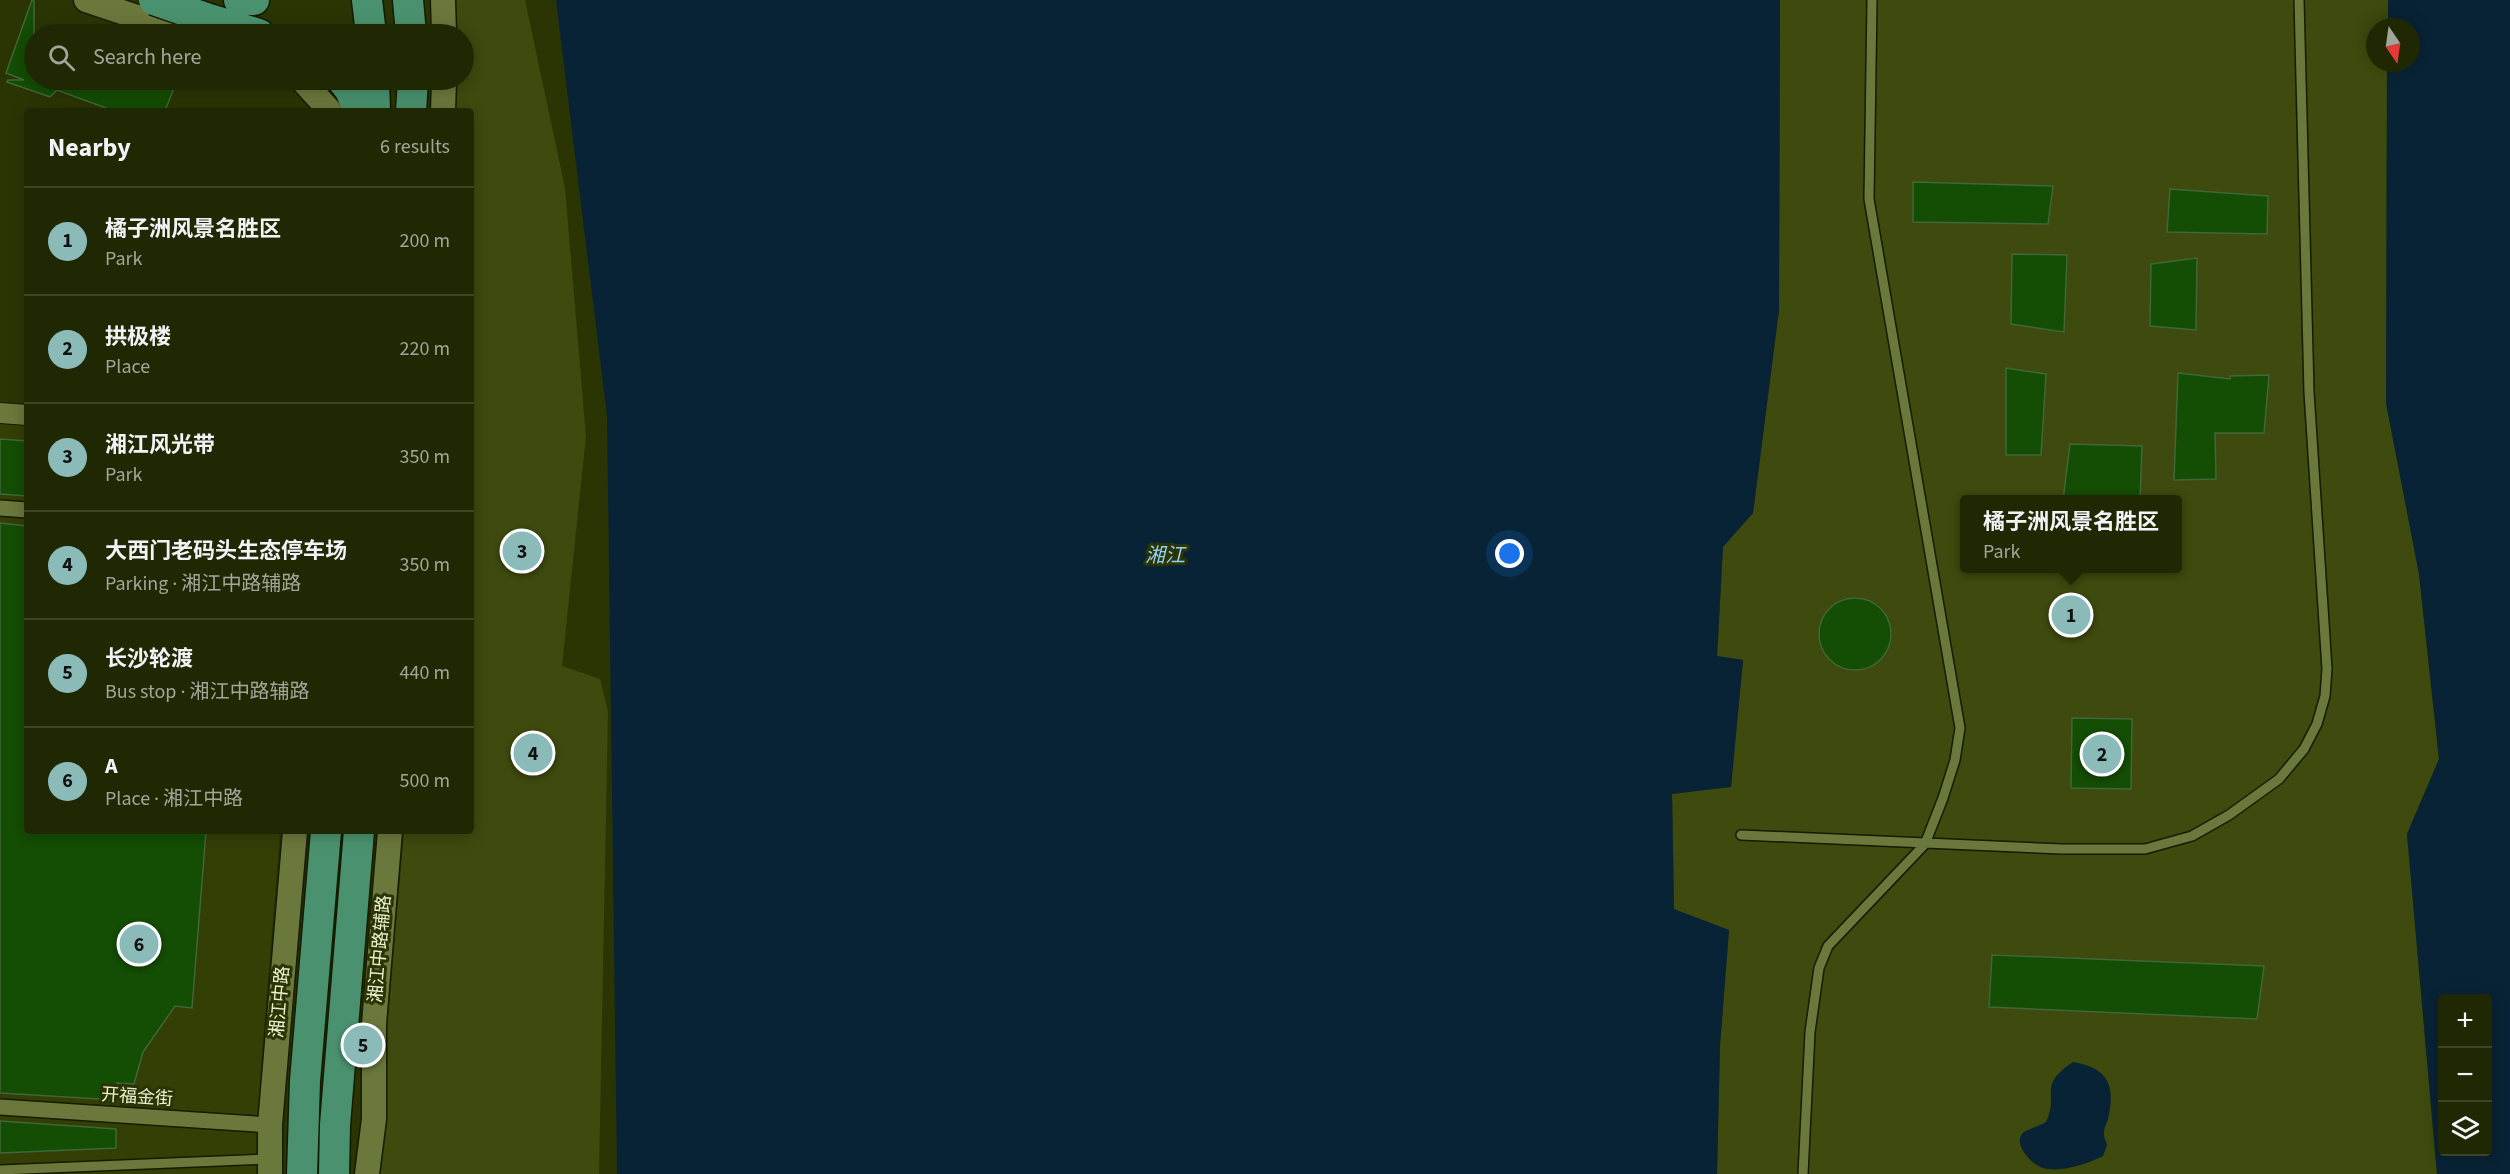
<!DOCTYPE html>
<meta charset="utf-8">
<style>
:root{--surface:#202803;--page:#2d3412;--text:#f1f3f6;--muted:#a2a69a;--line:#3d4425;--accent:#8bbbb9}
body{margin:0;font-family:"Source Sans 3","Noto Sans SC",sans-serif;background:var(--page);color:var(--text)}
.controls{position:absolute;right:18px;bottom:18px;display:grid;overflow:hidden;border-radius:6px;box-shadow:0 3px 15px #0003}
.controls button{width:54px;height:54px;display:grid;place-items:center;padding:0;border:0;border-bottom:2px solid var(--line);background:var(--surface);color:var(--text);font:30px sans-serif}
.compass{position:absolute;left:2366px;top:18px;width:54px;height:54px;border-radius:50%;background:var(--surface);box-shadow:0 3px 15px #0003;rotate:167deg}
.you{position:absolute;left:1510px;top:554px;width:21px;height:21px;margin:-15px;border:4px solid #fff;border-radius:50%;background:#1a73e8;box-shadow:0 0 0 9px #1a73e833}
.badge{display:grid;place-items:center;width:39px;height:39px;border-radius:50%;background:var(--accent);color:#111;font-size:20px;font-weight:700}
.pin{position:absolute;translate:-50% -50%;border:3px solid #fff;box-shadow:0 2px 6px #0006}
.popup{position:absolute;left:1960px;top:495px;width:222px;height:78px;box-sizing:border-box;display:grid;place-content:center;border-radius:6px;background:var(--surface);filter:drop-shadow(0 2px 4px #0005);font-size:20px;white-space:nowrap;color:var(--muted)}
.popup b{font-size:22px;color:var(--text)}
.popup::after{content:'';position:absolute;left:50%;top:100%;margin-left:-12px;border:12px solid transparent;border-top-color:var(--surface)}
.list{margin:0;padding:0;list-style:none}
h2{display:flex;justify-content:space-between;align-items:center;height:78px;margin:0;padding:0 24px;font-size:26px}
h2 small{font-size:20px;font-weight:400;color:var(--muted)}
.list li{display:grid;grid-template-columns:39px 1fr auto;gap:18px;align-items:center;box-sizing:border-box;height:108px;padding:0 24px;border-top:2px solid var(--line)}
.list b{display:block;font-size:22px;white-space:nowrap}
.list p{margin:0;font-size:20px;white-space:nowrap;color:var(--muted)}
.list em{font-size:20px;font-style:normal;color:var(--muted)}
.icon{flex:none;width:33px;height:33px;fill:none;stroke:currentColor;stroke-width:2;stroke-linecap:round;stroke-linejoin:round}
.map{position:relative;flex:none;width:2510px;height:1174px;overflow:hidden}
.search{position:absolute;background:var(--surface);box-shadow:0 3px 15px #0003;left:24px;top:24px;width:450px;height:66px;display:flex;align-items:center;gap:15px;box-sizing:border-box;padding:0 21px;border-radius:33px;color:var(--muted);font-size:22px}
.panel{position:absolute;background:var(--surface);box-shadow:0 3px 15px #0003;left:24px;top:108px;width:450px;height:726px;border-radius:6px}
.map>svg:first-child{display:block}
.built{fill:#343f06}
.green{fill:#3e4a0e;fill-rule:evenodd}
.water{fill:#082335;fill-rule:evenodd}
.building{fill:#144d04;stroke:#406738;stroke-width:1.5}
.lines{fill:none;stroke-linecap:round;stroke-linejoin:round}
.service-casing{stroke:#151b00;stroke-width:12}
.pedestrian-casing{stroke:#151b00;stroke-width:18}
.minor-casing{stroke:#151b00;stroke-width:22}
.tertiary-casing{stroke:#151b00;stroke-width:27}
.primary-casing{stroke:#151b00;stroke-width:33}
.service{stroke:#6a783c;stroke-width:9}
.pedestrian{stroke:#6a783c;stroke-width:15}
.minor{stroke:#6a783c;stroke-width:20}
.tertiary{stroke:#6a783c;stroke-width:24}
.primary{stroke:#4a926f;stroke-width:30}
.primary-bridge-casing{stroke:#151b00;stroke-width:33;stroke-linecap:butt}
.primary-bridge{stroke:#4a926f;stroke-width:30}
.labels{text-anchor:middle;dominant-baseline:central;stroke-width:6;stroke-linejoin:round;paint-order:stroke}
.street-label{font-size:18px;fill:#e8f2d2;stroke:#2b3504}
.water-label{font-size:20px;font-style:italic;fill:#92cef9;stroke:#2b3504}
</style>
<div class="map">
<svg width="2510" height="1174" viewBox="0 0 2510 1174">
<rect width="100%" height="100%" fill="#2b3504"/>
<path class="built" d="M0,421L27,423V831H280L260,1079L257,1174H0Z"/>
<path class="green" d="M453,0H525L565,188L586,436L562,666L600,679L608,712L599,1174H379V1120L404,831H471V111H454L455,80H464V34H454Z
M1780,0H2388V27H2375V63H2387L2386,403L2419,574L2439,759L2407,834L2437,1174H1717L1720,1045L1729,930L1674,910L1672,794L1731,786L1743,660L1717,657L1723,546L1753,513L1779,310ZM1964,500H2178V568H1964Z"/>
<path class="water" d="M556,0H1780L1779,310L1753,513L1723,547L1717,656L1743,660L1731,787L1672,794L1674,909L1729,930L1720,1045L1717,1174H617L607,416Z
M2388,0H2510V1174H2437L2407,834L2439,759L2419,574L2386,403L2387,63H2411V27H2388ZM2442,998H2488V1152H2442Z
M2073,1062C2108,1068 2116,1085 2108,1119C2107,1123 2104,1128 2104,1132C2103,1136 2106,1141 2107,1145L2103,1156C2087,1164 2061,1173 2043,1168C2031,1165 2011,1142 2024,1132C2030,1128 2040,1126 2046,1122C2060,1093 2036,1087 2073,1062Z"/>
<path class="building" d="M32,0L34,1V80H177L165,111H105L106,108L57,90L50,97L7,82L8,80H24L6,73Z
M1913,182L2053,186L2048,224L1913,222Z
M2170,189L2268,196L2267,234L2167,232Z
M2012,254L2067,255L2064,332L2011,324Z
M2197,258L2196,330L2150,326L2151,264Z
M2006,368L2046,374L2041,455H2006Z
M2178,373L2230,379V376L2269,375L2264,433H2215L2216,479L2174,480Z
M0,439L27,441V496L0,494Z
M2070,444L2142,446L2140,500H2063Z
M0,523L27,526V831H206L192,1008L175,1006L143,1052L134,1084L117,1083L116,1100L0,1093Z
M1819 634a36 36 0 1 1 72 0a36 36 0 1 1-72 0Z
M2072,718L2132,719L2131,789L2071,788Z
M1992,955L2264,966L2257,1019L1989,1007Z
M0,1121L116,1129V1148L0,1153Z"/>
<g class="lines">
<defs>
<path id="service" d="M1741,835L2062,849H2145L2192,836L2229,815L2279,779L2304,749L2317,724L2325,696L2327,669L2309,392L2299,0
M0,1170L268,1159
M1803,1174L1810,1032L1819,968L1828,946L1925,844L1943,798L1955,760L1960,728L1869,199L1872,0"/>
<path id="pedestrian" d="M0,508L27,510
M0,1107L270,1125"/>
<path id="minor" d="M0,413L27,415"/>
<path id="tertiary" d="M86,0L188,34
M443,0L444,34
M302,80L330,111
M443,111L444,80
M270,1174V1125L295,831
M367,1174L374,1119V1024L390,831"/>
<path id="primary" d="M239,0H254
M367,0L371,34
M408,0L411,34
M203,17L259,34
M342,80L350,90L359,111
M374,80L375,111
M411,111L413,80
M302,1174L305,1081L326,831
M334,1174L335,1125L359,831"/>
</defs>
<use href="#service" class="service-casing"/>
<use href="#pedestrian" class="pedestrian-casing"/>
<use href="#minor" class="minor-casing"/>
<use href="#tertiary" class="tertiary-casing"/>
<use href="#primary" class="primary-casing"/>
<use href="#service" class="service"/>
<use href="#pedestrian" class="pedestrian"/>
<use href="#minor" class="minor"/>
<use href="#tertiary" class="tertiary"/>
<use href="#primary" class="primary"/>
<defs>
<path id="primary-bridge" d="M154,0L203,17"/>
</defs>
<use href="#primary-bridge" class="primary-bridge-casing"/>
<use href="#primary-bridge" class="primary-bridge"/>
</g>
<g class="labels">
<g class="street-label">
<text transform="translate(380 949) rotate(-85)">湘江中路辅路</text>
<text transform="translate(280 1002) rotate(-85)">湘江中路</text>
<text transform="translate(137 1097) rotate(4)">开福金街</text>
</g>
<g class="water-label">
<text x="1165" y="556">湘江</text>
</g>
</g>
</svg>
<div class="controls">
<button>+</button>
<button>−</button>
<button><svg class="icon" aria-label="layers" viewBox="0 0 24 24"><path d="M12 4l9 5-9 5-9-5zM3 14l9 5 9-5"/></svg></button>
</div>
<svg class="compass" viewBox="-18 -18 36 36"><path d="M0-13l5 13h-10z" fill="#e53935"/><path d="M0 13l5-13h-10z" fill="#a2a69a"/></svg>
<div class="you"></div>
<div class="pin badge" style="left:2071px;top:615px">1</div>
<div class="popup"><b>橘子洲风景名胜区</b>Park</div>
<div class="pin badge" style="left:2102px;top:754px">2</div>
<div class="pin badge" style="left:522px;top:551px">3</div>
<div class="pin badge" style="left:533px;top:753px">4</div>
<div class="pin badge" style="left:363px;top:1045px">5</div>
<div class="pin badge" style="left:139px;top:944px">6</div>
<div class="search"><svg class="icon" aria-label="search" viewBox="0 0 24 24"><circle cx="10" cy="10" r="6"/><path d="M15 15l6 6"/></svg>Search here</div>
<section class="panel">
<h2>Nearby<small>6 results</small></h2>
<ul class="list">
<li><span class="badge">1</span><div><b>橘子洲风景名胜区</b><p>Park</p></div><em>200 m</em></li>
<li><span class="badge">2</span><div><b>拱极楼</b><p>Place</p></div><em>220 m</em></li>
<li><span class="badge">3</span><div><b>湘江风光带</b><p>Park</p></div><em>350 m</em></li>
<li><span class="badge">4</span><div><b>大西门老码头生态停车场</b><p>Parking · 湘江中路辅路</p></div><em>350 m</em></li>
<li><span class="badge">5</span><div><b>长沙轮渡</b><p>Bus stop · 湘江中路辅路</p></div><em>440 m</em></li>
<li><span class="badge">6</span><div><b>A</b><p>Place · 湘江中路</p></div><em>500 m</em></li>
</ul>
</section>
</div>
